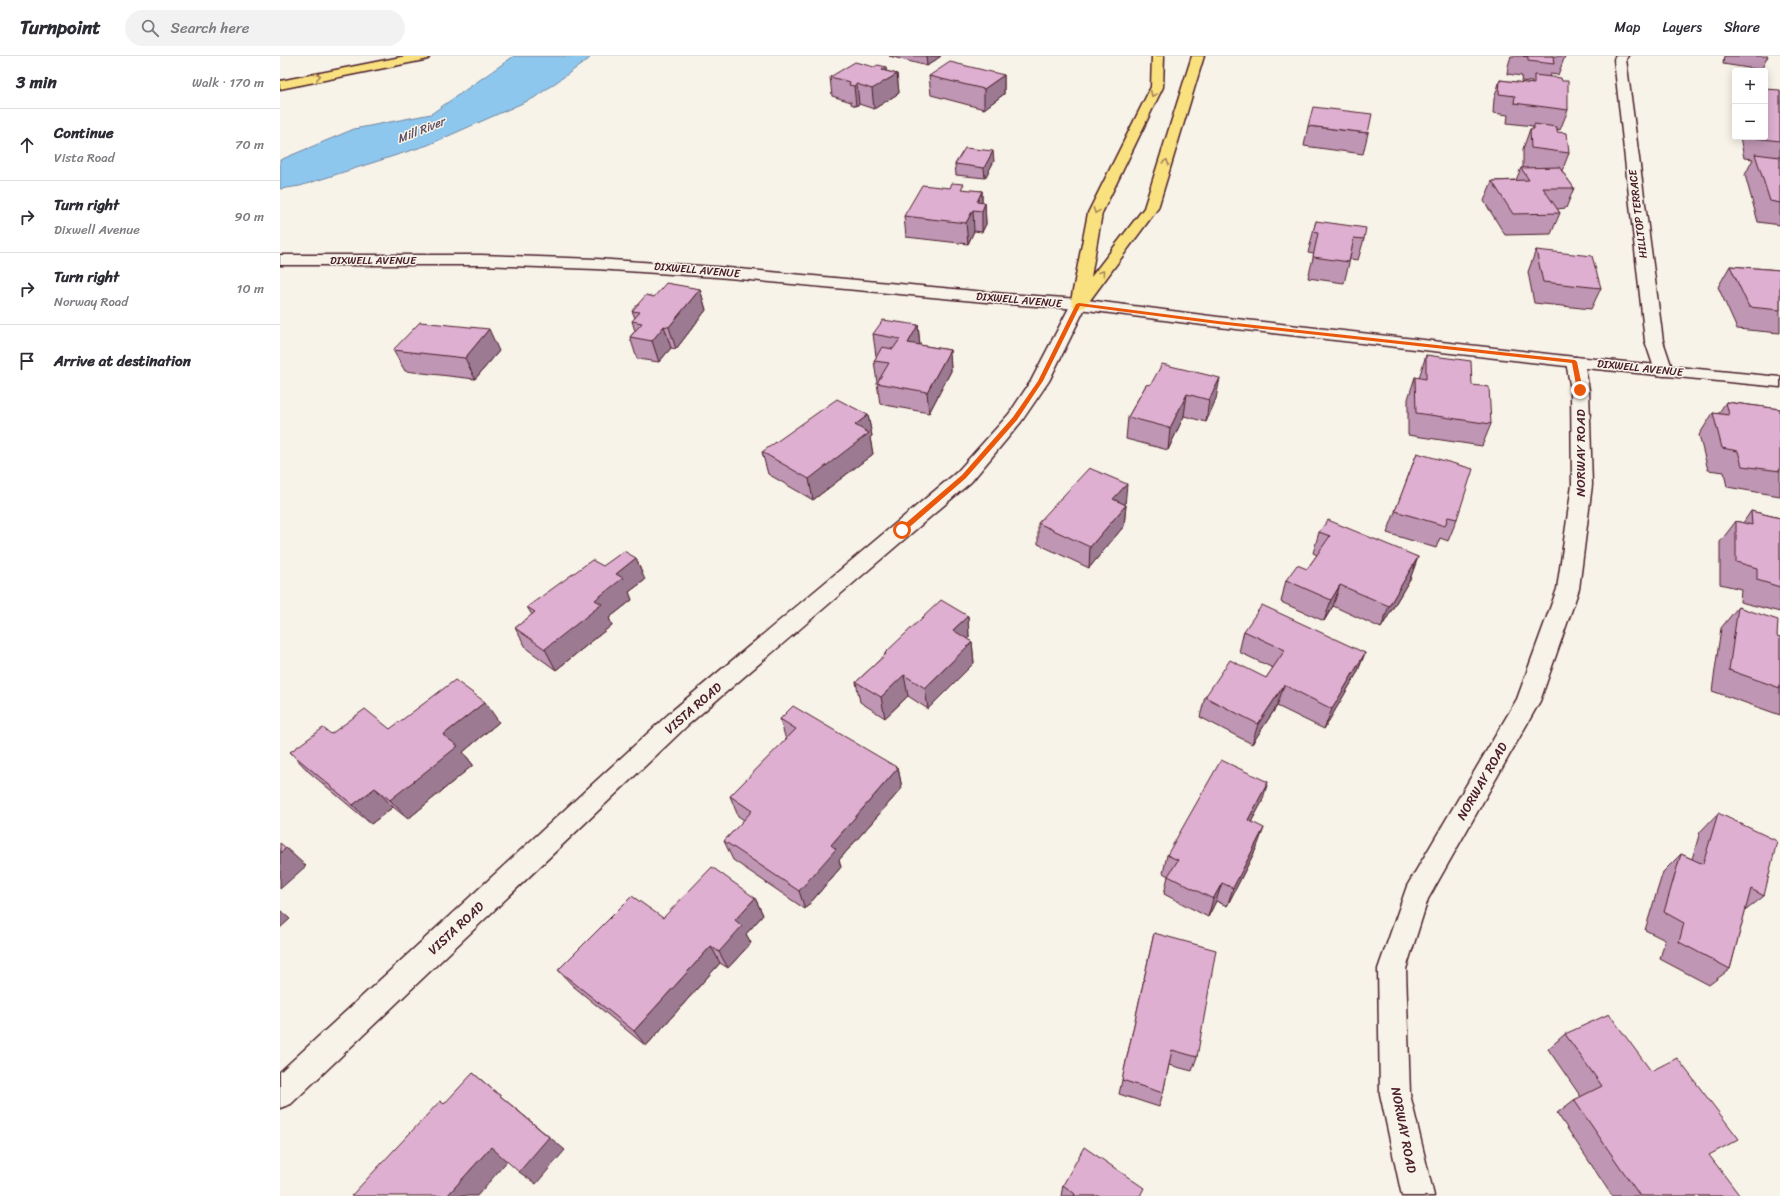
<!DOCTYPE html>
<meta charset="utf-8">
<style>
:root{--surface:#fff;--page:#f2f2f3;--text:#2b2b33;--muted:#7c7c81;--line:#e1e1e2}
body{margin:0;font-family:Sriracha,sans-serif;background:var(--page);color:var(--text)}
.controls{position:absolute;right:12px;top:12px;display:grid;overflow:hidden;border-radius:4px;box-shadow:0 2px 10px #0003}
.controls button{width:36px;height:36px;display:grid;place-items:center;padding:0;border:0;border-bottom:1px solid var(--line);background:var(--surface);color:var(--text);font:20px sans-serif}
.stop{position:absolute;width:12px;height:12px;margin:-9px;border:3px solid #ea580c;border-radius:50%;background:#fff}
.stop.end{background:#ea580c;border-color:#fff;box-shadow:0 1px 4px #0008}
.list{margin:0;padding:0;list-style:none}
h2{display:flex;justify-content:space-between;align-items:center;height:52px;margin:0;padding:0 16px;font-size:17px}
h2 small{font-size:13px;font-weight:400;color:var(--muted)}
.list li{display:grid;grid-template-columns:26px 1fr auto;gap:12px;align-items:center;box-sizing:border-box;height:72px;padding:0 16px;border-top:1px solid var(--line)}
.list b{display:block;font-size:15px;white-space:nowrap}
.list p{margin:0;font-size:13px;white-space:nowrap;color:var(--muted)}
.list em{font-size:13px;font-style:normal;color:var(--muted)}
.icon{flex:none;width:22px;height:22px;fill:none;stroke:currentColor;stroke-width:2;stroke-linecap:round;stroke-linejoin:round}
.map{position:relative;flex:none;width:1500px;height:1140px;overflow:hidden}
header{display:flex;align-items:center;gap:24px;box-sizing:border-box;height:56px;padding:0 20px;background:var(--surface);border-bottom:1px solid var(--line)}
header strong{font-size:19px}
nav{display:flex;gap:22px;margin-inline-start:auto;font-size:14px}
.search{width:280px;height:36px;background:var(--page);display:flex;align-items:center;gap:10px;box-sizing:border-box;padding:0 14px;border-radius:22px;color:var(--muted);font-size:15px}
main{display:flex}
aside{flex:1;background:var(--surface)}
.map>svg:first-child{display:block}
.water{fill:#8ec7ed;stroke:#73849f}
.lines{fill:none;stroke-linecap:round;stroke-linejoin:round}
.street-casing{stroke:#4a1f2b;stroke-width:3}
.secondary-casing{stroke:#4a1f2b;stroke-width:3}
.highway-casing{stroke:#4a1f2b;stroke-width:3}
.street{fill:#f7f3e8;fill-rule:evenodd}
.secondary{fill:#f7f3e8;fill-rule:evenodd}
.highway{fill:#fae180;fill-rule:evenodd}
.wall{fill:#bf96b3;stroke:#4a1f2b}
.shaded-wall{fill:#9b7a92;stroke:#4a1f2b}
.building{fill:#deafd0;stroke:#4a1f2b}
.oneway{stroke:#a28056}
.route{fill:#ea580c}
.labels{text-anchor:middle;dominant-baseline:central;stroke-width:3;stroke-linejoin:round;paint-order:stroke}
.far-street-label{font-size:11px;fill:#4a1f2b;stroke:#f7f3e8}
.far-water-label{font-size:12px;font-style:italic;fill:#5e5165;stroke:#f7f3e8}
.street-label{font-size:13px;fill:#4a1f2b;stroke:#f7f3e8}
</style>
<header>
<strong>Turnpoint</strong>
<div class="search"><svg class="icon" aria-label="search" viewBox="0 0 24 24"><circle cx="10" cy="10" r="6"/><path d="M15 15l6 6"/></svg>Search here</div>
<nav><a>Map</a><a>Layers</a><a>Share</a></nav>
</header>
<main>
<aside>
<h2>3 min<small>Walk · 170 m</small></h2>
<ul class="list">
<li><svg class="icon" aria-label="ahead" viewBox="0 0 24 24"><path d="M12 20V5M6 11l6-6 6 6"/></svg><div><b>Continue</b><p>Vista Road</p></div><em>70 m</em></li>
<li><svg class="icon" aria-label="right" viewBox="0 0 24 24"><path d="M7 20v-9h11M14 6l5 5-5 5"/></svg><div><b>Turn right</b><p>Dixwell Avenue</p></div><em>90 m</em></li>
<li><svg class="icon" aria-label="right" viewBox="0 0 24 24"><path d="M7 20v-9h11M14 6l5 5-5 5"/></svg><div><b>Turn right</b><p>Norway Road</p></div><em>10 m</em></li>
<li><svg class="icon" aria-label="arrive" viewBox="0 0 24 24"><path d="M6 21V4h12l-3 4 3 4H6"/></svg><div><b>Arrive at destination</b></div></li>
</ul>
</aside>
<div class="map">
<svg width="1500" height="1140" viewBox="0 0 1500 1140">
<rect width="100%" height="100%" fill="#f7f3e8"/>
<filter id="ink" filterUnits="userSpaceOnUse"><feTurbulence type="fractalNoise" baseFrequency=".025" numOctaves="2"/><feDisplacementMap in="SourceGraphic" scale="8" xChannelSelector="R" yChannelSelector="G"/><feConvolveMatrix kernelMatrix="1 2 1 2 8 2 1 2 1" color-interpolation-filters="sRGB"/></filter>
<g filter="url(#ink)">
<path class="water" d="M234,0H310L309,3L254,42L148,89L20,130L0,133V104L74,73L151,58Z"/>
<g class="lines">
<defs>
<path id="street" d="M1336,0H1348L1346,3L1383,285L1393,315L1390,319L1384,320L1378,319L1375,315L1365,285L1334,3Z
M799,243L805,245L807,248L769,325L741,366L691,426L409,668L11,1048L0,1052V1016L393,654L677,416L729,358L751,325L791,248L793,245Z
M1295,301L1301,302L1304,306L1309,334L1312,429L1299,533L1260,645L1148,843L1126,913L1130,1038L1154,1140H1122L1100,1038L1098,913L1127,830L1237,643L1277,533L1292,429L1291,334L1286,306L1289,302Z"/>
<path id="secondary" d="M0,199H201L316,203L437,211L727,238L799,243L938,261L1295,301L1500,321V331L1295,311L938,271L799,253L727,248L437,221L316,213L201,209H0Z"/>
<path id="highway" d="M126,0H150L148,3L144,4L0,33V25Z
M872,0H884L883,31L822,157L811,221L864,152L912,0H924L878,152L805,251L799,253L793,251L791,245L808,157L871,31Z"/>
</defs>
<use href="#street" class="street-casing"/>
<use href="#secondary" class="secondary-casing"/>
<use href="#highway" class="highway-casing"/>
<use href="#street" class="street"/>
<use href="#secondary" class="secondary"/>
<use href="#highway" class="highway"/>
</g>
<path class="wall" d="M609,0H661L647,10Z
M1231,0H1285L1278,19L1270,18L1269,21L1288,54L1280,74L1277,73V76L1289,97L1282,115L1294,132L1286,152L1277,153L1280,157L1271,178L1225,179L1204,145L1212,125L1236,124L1241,112H1243V93L1250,73H1252L1253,70L1227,67L1228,59L1213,57L1214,43L1220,24L1251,28L1252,26L1241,25L1242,20L1227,18L1228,10Z
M1444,0H1488L1481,14L1443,8Z
M594,11H606V15L617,18L619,37L594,53L579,48L576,50L571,48V46L552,40L550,21Z
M724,19V38L704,53L651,39L649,20Z
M1500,34V169L1478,166L1465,119L1473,103L1464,102L1460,81H1485Z
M1455,44V61L1452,49Z
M1028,70L1088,77L1083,98L1024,90Z
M714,105L705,122L676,119L675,108Z
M684,134L702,135V147H705L706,168L702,176L694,175L688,188L626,181L624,160Z
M1036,165L1084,183L1078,204L1070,203L1064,227L1028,222L1034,198L1028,197Z
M1256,194L1321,232L1311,253L1254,247L1248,216Z
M1450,210L1500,214V277L1457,273L1438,231Z
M420,233L426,254L396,293L391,292L379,306L357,303L350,281L355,275L352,265L355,262L352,255L374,241Z
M638,269L640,289L670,294L671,315L649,357L600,348L594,305L597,300H596L593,278Z
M113,294L219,295L195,323L125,315Z
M1146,299L1192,329L1211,368L1202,390L1128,379V343L1135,321L1139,322Z
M866,329L936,343L926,366L904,360L888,394L846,383L848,361Z
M1446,346L1500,353V440L1447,431L1444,416L1428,414L1419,379L1433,357L1438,358Z
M588,359L592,380L590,382L593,398L533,444L488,418L482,396Z
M1137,397L1177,463L1168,485L1160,482L1156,492L1107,477Z
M845,448L846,449L844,470L809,512L758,488V467Z
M1471,455L1500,462V556L1460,546L1461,533L1440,528V486L1456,465L1463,467Z
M1039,476L1138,501L1130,523L1101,572L1053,550L1044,565L1001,546L1006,524L1027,513L1037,499L1033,497Z
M365,524L349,536L352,544L329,562L332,569L276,614L247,593L235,572L252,559L247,551Z
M1458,551L1497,580L1500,581V659L1432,635L1441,572Z
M688,560L689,581L687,583L692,586L694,607L648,653L628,640L605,662L580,646L576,626L605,599V597Z
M964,575L1085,597L1077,617L1044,673L997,650L972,688L920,661L925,641L986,622L993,612L959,596Z
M500,663L618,712L622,732L559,804L561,811L525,853L453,804L444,785L464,764L458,760L450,740L506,684Z
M219,666L183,696L193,709L128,763L113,751L91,768L29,716L10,696L51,678L110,673Z
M982,746L971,766L977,791L947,850L936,845L928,861L884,838L888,820L883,817L887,799Z
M1438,757L1484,840L1465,855L1450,913L1429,929L1380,903L1385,884L1365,874L1383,816L1401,798L1412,803L1420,776Z
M475,842L483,859L466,878L471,887L448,912L440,907L366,990L293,930L278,914Z
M874,877L917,1001L912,1015L889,1009L883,1037L879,1051L839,1038Z
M1285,978L1460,1140H1332L1277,1057L1294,1044L1301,1041L1268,993Z
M783,1129L861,1140H781Z"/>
<path class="shaded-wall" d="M646,0H661L647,10Z
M606,11L607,24L617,18L619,37L594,53L592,33L602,14Z
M724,19V38L704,53V33Z
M577,28L579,48L576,50L574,30Z
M713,95L714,105L705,122L704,112Z
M702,135V154L705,147L706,168L702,176V155L697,146Z
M693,154L694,175L688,188L686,167Z
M420,233L426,254L396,293L389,271Z
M638,269L640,291L628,287Z
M384,270L391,292L379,306L372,285Z
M209,273L219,295L195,323L185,302Z
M670,294L671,315L649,357L647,336Z
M940,322L936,343L926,366L929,344Z
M907,338L904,360L888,394L890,372Z
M588,359L592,380L590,382L593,398L533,444L529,423L575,369Z
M847,428L845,450L833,443Z
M846,449L844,470L809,512L810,491Z
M1138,501L1130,523L1101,572L1109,550Z
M356,502L365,524L349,536L352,544L329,562L332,569L276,614L265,593L315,544L336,518Z
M1060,529L1053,550L1044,565L1051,544Z
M688,560L689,581L675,595L673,574Z
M692,586L694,607L648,653L645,632Z
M1085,597L1077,617L1044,673L1052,653Z
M624,619L628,640L605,662L601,641Z
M1004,629L997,650L972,688L978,668Z
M205,646L219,666L183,696L193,709L128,763L110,744L163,679Z
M618,712L622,732L559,804L561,811L525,853L519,835L551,789Z
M988,726L982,746L962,783L968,764Z
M95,732L113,751L91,768L73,749Z
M984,772L977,791L947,850L953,832Z
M6,792L26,810L0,833V797Z
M942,827L936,845L928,861L933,843Z
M475,842L483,859L466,878L471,887L448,912L439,896L455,864Z
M0,854L10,863L0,872Z
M431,890L440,907L366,990L354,975Z
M193,1017L285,1094L256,1128L239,1116Z
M211,1091L229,1103L197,1140H167Z"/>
<path class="building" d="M1243,0H1273L1274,8L1248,5V1Z
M575,6L594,11L598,9L606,11L602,14L617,18L592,33L577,28L574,30L569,29L570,26L550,21Z
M670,6L724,19L704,33L649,20Z
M1254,19L1281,22L1282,25H1288V54L1234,47L1235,40L1219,38L1220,24L1254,28Z
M1485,33L1500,34V85L1475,82V81H1485Z
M1033,51L1092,58L1088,77L1028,70Z
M1254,68L1277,71V76L1287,77L1289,97L1251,92L1250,73H1254Z
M685,92L713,95L704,112L675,108Z
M1475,98L1500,101V147L1490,145Z
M1279,111L1294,132H1263L1280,157L1233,158L1212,125L1249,124L1241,112Z
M672,127L684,128L681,133L702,135L697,146L705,147L702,155L693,154L686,167L624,160L642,129L670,132Z
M1036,165L1086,172L1084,183L1074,182L1069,206L1033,201L1038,177L1033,176Z
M1256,194L1312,200L1321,232L1263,226Z
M1450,210L1500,214V254L1469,251Z
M386,227L420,233L389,271L384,270L372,285L350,281L362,267L352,265L360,256L352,255L366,239L374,241Z
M603,264L638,269L628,287L670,294L647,336L597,327L609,307L594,305L602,291L613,293L620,283L593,278Z
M140,266L209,273L185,302L113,294Z
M1146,299L1191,305L1192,329L1209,331L1211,368L1136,357L1135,321L1146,323Z
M882,308L940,322L929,344L907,338L890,372L848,361L866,329L871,328Z
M557,343L588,359L575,369L589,377L529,423L482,396Z
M1446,346L1500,353V415L1462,410L1458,395L1442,392L1433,357L1449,359Z
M1137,397L1193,413L1177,463L1168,461L1165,470L1115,455Z
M809,412L847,428L833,443L846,449L810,491L758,467Z
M1471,455L1500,462V531L1477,524V512L1456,506V465L1472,469Z
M1048,464L1138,501L1109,550L1060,529L1051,544L1006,524L1017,509L1027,513L1050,480L1039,476Z
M344,495L356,502L336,518L343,522L315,544L322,548L265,593L235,572L255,556L247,551L312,504L323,510Z
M661,544L688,560L673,574L692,586L645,632L624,619L601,641L576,626L606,598L605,597Z
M982,549L1085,597L1052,653L1004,629L978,668L925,641L950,604L986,622L1005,594L964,575Z
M1458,551L1498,564L1497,580L1500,581V632L1449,614Z
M175,624L205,646L163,679L178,690L110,744L95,732L73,749L10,696L43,672L51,678L85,653L110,673Z
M513,650L618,712L551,789L556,793L519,835L444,785L472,755L450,740L516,673L500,663Z
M941,704L988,726L968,764L984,772L953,832L942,827L933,843L888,820L898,804L887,799Z
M1438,757L1497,785L1484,840L1471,833L1450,913L1399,886L1404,867L1384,856L1401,798L1423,808Z
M0,787L6,792L0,797Z
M432,811L475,842L455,864L462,870L439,896L431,890L354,975L278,914L352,840L383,862Z
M874,877L936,894L917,1001L892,994L883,1037L842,1024Z
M1329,958L1371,1015L1397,1002L1459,1083L1429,1099L1460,1140H1360L1294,1044L1322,1030L1285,978Z
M193,1017L269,1081L239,1116L211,1091L167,1140H71L160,1045L164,1048Z
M804,1091L864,1132L860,1140H794L795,1138L783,1129Z"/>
<defs><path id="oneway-chevron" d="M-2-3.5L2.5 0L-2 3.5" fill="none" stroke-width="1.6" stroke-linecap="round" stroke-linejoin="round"/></defs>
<g class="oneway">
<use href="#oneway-chevron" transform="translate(38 20) rotate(-11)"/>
<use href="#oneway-chevron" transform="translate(873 38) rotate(116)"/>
<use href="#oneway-chevron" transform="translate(886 106) rotate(-73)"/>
<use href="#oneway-chevron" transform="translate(816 155) rotate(111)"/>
<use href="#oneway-chevron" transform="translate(822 217) rotate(-53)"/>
</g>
</g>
<path class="route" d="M799,247L938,265L1295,304L1297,306L1303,334L1300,336L1297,334L1292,307L938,268L800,250L763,325L737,364L686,422L624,476H620V472L682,419L733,361L758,325L796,248Z"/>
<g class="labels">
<g class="far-street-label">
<text transform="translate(1358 158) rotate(-97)">HILLTOP TERRACE</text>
<text x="93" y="204">DIXWELL AVENUE</text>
<text transform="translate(417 214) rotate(5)">DIXWELL AVENUE</text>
<text transform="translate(739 244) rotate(5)">DIXWELL AVENUE</text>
<text transform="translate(1360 312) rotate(6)">DIXWELL AVENUE</text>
</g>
<g class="far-water-label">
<text transform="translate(141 74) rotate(-22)">Mill River</text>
</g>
<g class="street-label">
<text transform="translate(1300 397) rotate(-90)">NORWAY ROAD</text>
<text transform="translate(413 652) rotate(-41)">VISTA ROAD</text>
<text transform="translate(1202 725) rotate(-60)">NORWAY ROAD</text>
<text transform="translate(176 872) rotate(-43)">VISTA ROAD</text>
<text transform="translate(1124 1074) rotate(79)">NORWAY ROAD</text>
</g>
</g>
</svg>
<div class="controls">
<button>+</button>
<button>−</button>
</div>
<div class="stop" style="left:622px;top:474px"></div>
<div class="stop end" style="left:1300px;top:334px"></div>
</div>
</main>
